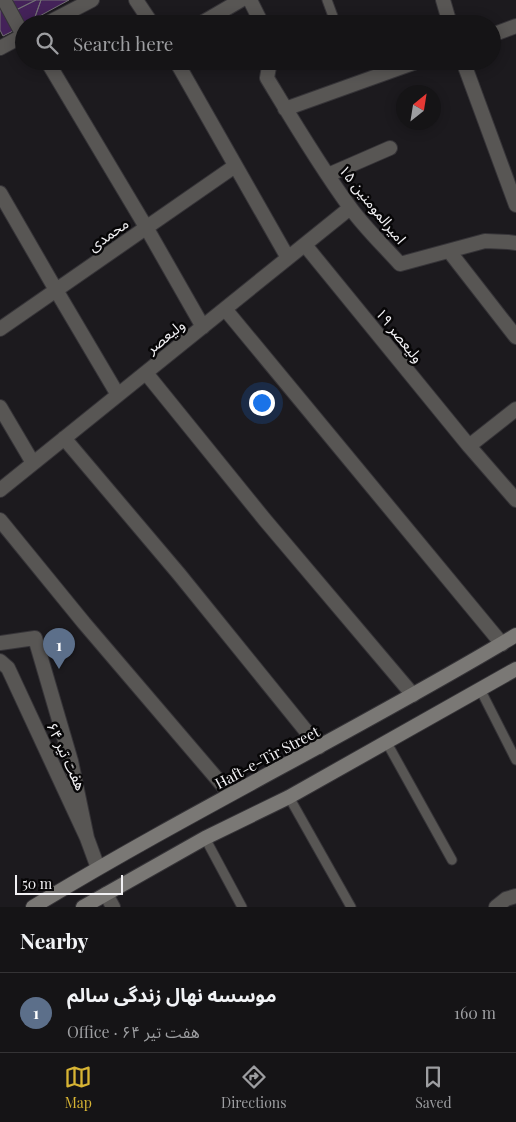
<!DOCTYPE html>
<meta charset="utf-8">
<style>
:root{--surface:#151416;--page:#222123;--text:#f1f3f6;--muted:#9d9ea1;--line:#343335;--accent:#d7b434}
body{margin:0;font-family:"Playfair Display","Noto Sans Arabic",serif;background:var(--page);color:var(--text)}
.compass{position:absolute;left:396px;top:85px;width:45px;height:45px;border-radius:50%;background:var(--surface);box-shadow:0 2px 12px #0003;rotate:30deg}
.scale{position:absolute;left:15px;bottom:12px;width:108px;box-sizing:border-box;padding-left:5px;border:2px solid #f2f1f4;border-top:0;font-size:14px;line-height:18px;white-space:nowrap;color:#f2f1f4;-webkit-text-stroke:4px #070607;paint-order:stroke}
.you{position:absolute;left:261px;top:402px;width:18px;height:18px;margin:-12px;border:4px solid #fff;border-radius:50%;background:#1a73e8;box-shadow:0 0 0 8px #1a73e833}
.badge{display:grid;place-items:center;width:32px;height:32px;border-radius:50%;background:var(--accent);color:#fff;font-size:16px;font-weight:700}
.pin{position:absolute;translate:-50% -41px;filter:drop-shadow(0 1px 2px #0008)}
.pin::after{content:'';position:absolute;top:26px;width:18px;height:15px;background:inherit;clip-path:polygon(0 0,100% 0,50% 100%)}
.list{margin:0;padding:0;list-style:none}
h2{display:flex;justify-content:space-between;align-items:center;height:65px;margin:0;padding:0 20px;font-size:21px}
h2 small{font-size:16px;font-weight:400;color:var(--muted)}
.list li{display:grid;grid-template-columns:32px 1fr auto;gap:15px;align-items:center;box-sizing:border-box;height:80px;padding:0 20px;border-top:1px solid var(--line)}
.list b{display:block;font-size:19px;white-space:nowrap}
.list p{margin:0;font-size:16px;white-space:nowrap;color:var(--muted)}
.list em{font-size:16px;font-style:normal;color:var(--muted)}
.icon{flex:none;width:28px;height:28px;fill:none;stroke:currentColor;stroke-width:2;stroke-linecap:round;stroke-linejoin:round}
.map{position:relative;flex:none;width:516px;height:907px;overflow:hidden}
.search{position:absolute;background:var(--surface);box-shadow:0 2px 12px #0003;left:15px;right:15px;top:15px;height:55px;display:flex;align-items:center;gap:12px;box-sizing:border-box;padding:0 18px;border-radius:28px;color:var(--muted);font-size:19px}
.sheet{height:145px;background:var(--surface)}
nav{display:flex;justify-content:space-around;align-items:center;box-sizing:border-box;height:70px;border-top:1px solid var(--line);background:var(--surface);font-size:14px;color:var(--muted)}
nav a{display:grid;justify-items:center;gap:2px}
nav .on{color:var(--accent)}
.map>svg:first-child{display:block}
.building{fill:#442259;stroke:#726f74}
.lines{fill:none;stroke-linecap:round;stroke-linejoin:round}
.service-casing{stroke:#363438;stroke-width:11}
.minor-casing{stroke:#363438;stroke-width:16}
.tertiary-casing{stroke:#363438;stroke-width:16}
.secondary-casing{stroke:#363438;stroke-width:16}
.service{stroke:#585654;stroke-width:9}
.minor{stroke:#585654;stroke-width:14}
.tertiary{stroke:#585654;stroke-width:14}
.secondary{stroke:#7a7875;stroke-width:14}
.labels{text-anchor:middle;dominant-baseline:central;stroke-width:5;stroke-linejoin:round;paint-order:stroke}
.street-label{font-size:15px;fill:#f2f1f4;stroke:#070607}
</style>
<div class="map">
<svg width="516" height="907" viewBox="0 0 516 907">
<rect width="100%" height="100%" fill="#1c1a1e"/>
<path class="building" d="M12,0H36L16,10L11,1Z
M36,0H41L35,17L36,18L24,24L16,10Z
M41,0H69L36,18L35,17Z
M2,8L14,28L13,31L3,36L0,30V9Z"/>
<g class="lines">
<defs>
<path id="service" d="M327,0L334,19
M480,689L516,760
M387,743L452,860
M289,797L351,907
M205,838L242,907"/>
<path id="minor" d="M4,0L23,35
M136,0L152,24
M250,0L262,24
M443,0L450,24
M200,24L241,0
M492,35L516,26
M47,61L146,227L203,327
M176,61L288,258
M270,61L267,78C293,121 319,165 349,206C364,227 383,245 400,264L485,241L508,242L516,243
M463,61L516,205
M285,109L419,61
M328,175L390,148
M0,193L56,290L118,395
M305,245L469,446L516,500
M449,251L516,337
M225,309L502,644
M0,329L235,166
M146,373L265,520L413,695
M0,407L33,463
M64,438L179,574L319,747
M469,446L516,409
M0,490L350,208
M0,520L84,623L230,794
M0,643L35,638L71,761L87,838
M0,661L8,668L87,838L98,868
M106,894L113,907"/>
<path id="tertiary" d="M46,24L92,0
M0,48L24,35
M496,907L506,899L516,896"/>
<path id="secondary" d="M33,907C191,811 358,730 516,635
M83,907L205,838L289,797L516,669"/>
</defs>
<use href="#service" class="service-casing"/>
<use href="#minor" class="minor-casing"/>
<use href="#tertiary" class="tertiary-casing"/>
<use href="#secondary" class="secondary-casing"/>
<use href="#service" class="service"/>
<use href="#minor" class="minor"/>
<use href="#tertiary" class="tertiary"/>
<use href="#secondary" class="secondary"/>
</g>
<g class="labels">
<g class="street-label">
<text transform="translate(373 204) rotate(51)">امیرالمومنین ۱۵</text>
<text transform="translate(108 234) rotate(-35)">محمدی</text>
<text transform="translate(400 335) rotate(51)">ولیعصر ۱۹</text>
<text transform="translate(165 336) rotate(-39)">ولیعصر</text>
<text transform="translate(67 756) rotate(65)">هفت تیر ۶۴</text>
<text transform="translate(267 757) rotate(-28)">Haft-e-Tir Street</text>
</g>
</g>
</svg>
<svg class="compass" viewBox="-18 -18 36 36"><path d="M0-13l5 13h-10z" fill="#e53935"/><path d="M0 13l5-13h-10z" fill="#9d9ea1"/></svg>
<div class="scale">50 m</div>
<div class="you"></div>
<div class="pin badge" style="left:59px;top:669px;background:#5c6f8a">1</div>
<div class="search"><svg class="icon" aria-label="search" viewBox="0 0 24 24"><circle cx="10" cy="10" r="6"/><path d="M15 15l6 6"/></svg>Search here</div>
</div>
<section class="sheet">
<h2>Nearby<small></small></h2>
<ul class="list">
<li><span class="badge" style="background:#5c6f8a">1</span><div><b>موسسه نهال زندگی سالم</b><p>Office · هفت تیر ۶۴</p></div><em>160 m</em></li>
</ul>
</section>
<nav>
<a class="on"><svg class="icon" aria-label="map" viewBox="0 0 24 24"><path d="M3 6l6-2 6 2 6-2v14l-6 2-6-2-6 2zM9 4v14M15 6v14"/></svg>Map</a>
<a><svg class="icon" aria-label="directions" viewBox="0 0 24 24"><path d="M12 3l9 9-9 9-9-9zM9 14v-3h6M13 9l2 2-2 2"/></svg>Directions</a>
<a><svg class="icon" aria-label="saved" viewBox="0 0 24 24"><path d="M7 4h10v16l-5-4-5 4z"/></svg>Saved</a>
</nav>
